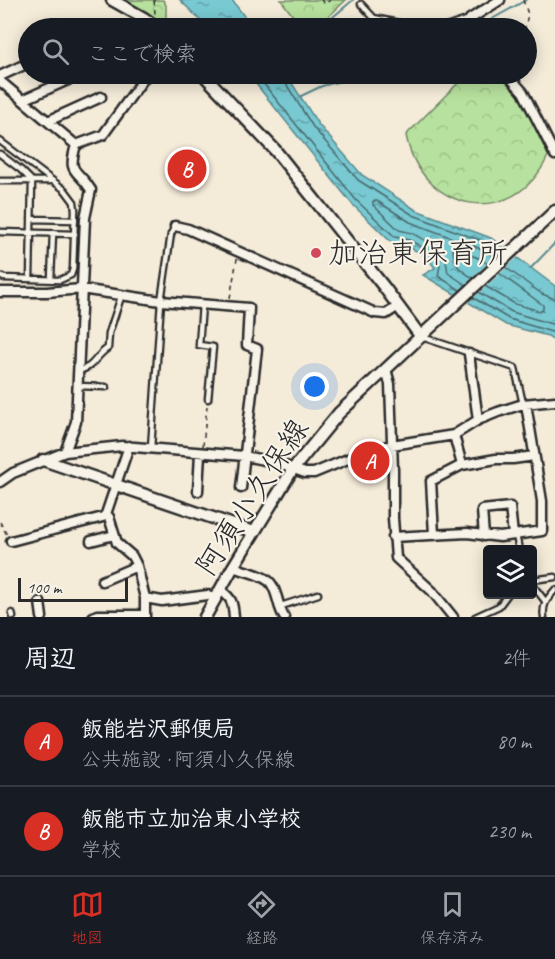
<!DOCTYPE html>
<html lang="ja">
<meta charset="utf-8">
<style>
:root{--surface:#171b24;--page:#20242c;--text:#f1f3f6;--muted:#9ea1a6;--line:#363941;--accent:#d93025}
body{margin:0;font-family:Caveat,"Klee One",sans-serif;background:var(--page);color:var(--text)}
.controls{position:absolute;right:18px;bottom:18px;display:grid;overflow:hidden;border-radius:6px;box-shadow:0 3px 15px #0003}
.controls button{width:54px;height:54px;display:grid;place-items:center;padding:0;border:0;border-bottom:2px solid var(--line);background:var(--surface);color:var(--text);font:30px sans-serif}
.scale{position:absolute;left:18px;bottom:15px;width:110px;box-sizing:border-box;padding-left:6px;border:3px solid #2b2b2b;border-top:0;font-size:16px;line-height:21px;white-space:nowrap;color:#2b2b2b;-webkit-text-stroke:4px #f7f3e8;paint-order:stroke}
.you{position:absolute;left:315px;top:387px;width:21px;height:21px;margin:-15px;border:4px solid #fff;border-radius:50%;background:#1a73e8;box-shadow:0 0 0 9px #1a73e833}
.badge{display:grid;place-items:center;width:39px;height:39px;border-radius:50%;background:var(--accent);color:#fff;font-size:20px;font-weight:700}
.pin{position:absolute;translate:-50% -50%;border:3px solid #fff;box-shadow:0 2px 6px #0006}
.list{margin:0;padding:0;list-style:none}
h2{display:flex;justify-content:space-between;align-items:center;height:78px;margin:0;padding:0 24px;font-size:26px}
h2 small{font-size:20px;font-weight:400;color:var(--muted)}
.list li{display:grid;grid-template-columns:39px 1fr auto;gap:18px;align-items:center;box-sizing:border-box;height:90px;padding:0 24px;border-top:2px solid var(--line)}
.list b{display:block;font-size:22px;white-space:nowrap}
.list p{margin:0;font-size:20px;white-space:nowrap;color:var(--muted)}
.list em{font-size:20px;font-style:normal;color:var(--muted)}
.icon{flex:none;width:33px;height:33px;fill:none;stroke:currentColor;stroke-width:2;stroke-linecap:round;stroke-linejoin:round}
.map{position:relative;flex:none;width:555px;height:617px;overflow:hidden}
.search{position:absolute;background:var(--surface);box-shadow:0 3px 15px #0003;left:18px;right:18px;top:18px;height:66px;display:flex;align-items:center;gap:15px;box-sizing:border-box;padding:0 21px;border-radius:33px;color:var(--muted);font-size:22px}
.sheet{height:258px;background:var(--surface)}
nav{display:flex;justify-content:space-around;align-items:center;box-sizing:border-box;height:84px;border-top:2px solid var(--line);background:var(--surface);font-size:16px;color:var(--muted)}
nav a{display:grid;justify-items:center;gap:3px}
nav .on{color:var(--accent)}
.map>svg:first-child{display:block}
.forest{fill:url(#forest-crowns);stroke:#718664;stroke-width:1.5}
.water{fill:url(#water-ripples);stroke:#598a8f;stroke-width:1.5}
.pier{fill:#f4ebd9}
.lines{fill:none;stroke-linecap:round;stroke-linejoin:round}
.shore{stroke:#4a6a6e;stroke-width:1.5}
.stream{stroke:#598a8f;stroke-width:2}
.service-casing{stroke:#2b2b2b;stroke-width:9}
.minor-casing{stroke:#2b2b2b;stroke-width:13}
.tertiary-casing{stroke:#2b2b2b;stroke-width:15}
.path{stroke:#2b2b2b;stroke-width:1.5;stroke-dasharray:4.5 4.5;stroke-linecap:butt}
.service{stroke:#f7f3e8;stroke-width:4.5}
.minor{stroke:#f7f3e8;stroke-width:8}
.tertiary{stroke:#f7f3e8;stroke-width:10}
.poi-dot{fill:#d1495b;stroke:#f7f3e8;stroke-width:2}
.labels{text-anchor:middle;dominant-baseline:central;stroke-width:4.5;stroke-linejoin:round;paint-order:stroke}
.poi-label{font-size:30px;fill:#2b2b2b;stroke:#f7f3e8;text-anchor:start}
.street-label{font-size:30px;fill:#2b2b2b;stroke:#f7f3e8}
</style>
<div class="map">
<svg width="555" height="617" viewBox="0 0 555 617">
<defs>
<pattern id="forest-crowns" width="20" height="18" patternUnits="userSpaceOnUse" patternTransform="scale(1.5)"><rect width="20" height="18" fill="#b7e19e"/><path d="M2 6a3 3 0 1 1 6 0M12 15a3 3 0 1 1 6 0" fill="none" stroke="#9ec188"/></pattern>
<pattern id="water-ripples" width="26" height="14" patternUnits="userSpaceOnUse" patternTransform="scale(1.5)"><rect width="26" height="14" fill="#78c9d2"/><path d="M2 4q2-2 4 0t4 0M15 11q2-2 4 0t4 0" fill="none" stroke="#63a3ab"/></pattern>
</defs>
<rect width="100%" height="100%" fill="#f4ebd9"/>
<filter id="ink" filterUnits="userSpaceOnUse"><feTurbulence type="fractalNoise" baseFrequency=".0167" numOctaves="2"/><feDisplacementMap in="SourceGraphic" scale="12" xChannelSelector="R" yChannelSelector="G"/><feConvolveMatrix kernelMatrix="1 2 1 2 8 2 1 2 1" color-interpolation-filters="sRGB"/></filter>
<g filter="url(#ink)">
<path class="forest" d="M121,0H163L166,5V28Z
M281,0H346L316,28H302Z
M467,74H501L520,94L548,156C514,231 421,213 406,135Z"/>
<path class="water" d="M180,0H232L253,28H208Z
M248,74H286L318,124L362,175L416,210L491,238L555,286V341L548,336L506,325L423,275L435,268L426,256L407,246L392,243L352,204Z"/>
<path class="pier" d="M506,246L519,256L467,304L453,296Z"/>
<g class="lines">
<path class="shore" d="M256,74L356,200L395,237L409,240L429,251L440,265L438,276L460,290
M282,74L283,79L313,127L358,180L413,215L487,243L500,253
M505,267L542,294L555,299
M473,278C460,270 453,265 453,249L479,258L488,264
M466,285L448,273L446,261L435,246L412,233L399,230L373,205V201H377L410,222L484,250L495,258
M485,286L515,304L540,311L543,310V305L499,273
M478,292L512,312L555,325
M472,297L509,319L555,333"/>
<path class="stream" d="M322,28L327,22L353,0
M476,28L526,0
M301,96L322,86L366,74
M530,269L555,243"/>
<defs>
<path id="service" d="M361,4L374,18L423,28
M443,28L470,19
M0,141L65,190L74,202L75,210L73,269L71,275L60,280L4,278L0,276
M0,154L21,170L32,181L30,279
M0,181H51
M31,219L75,220
M0,232L75,234
M51,279L53,233
M202,305L199,345L213,347L208,399
M422,337L515,368L523,404
M78,371C95,367 94,357 108,348L109,333L122,294
M77,386L106,387
M151,448L161,301L171,234L175,226
M516,535L519,550
M532,580L555,577
M532,584L545,601
M278,607L318,594
M12,613L13,617
M475,617L499,606L508,594
M544,617C542,605 547,599 555,590"/>
<path id="minor" d="M474,28L470,19L500,0
M507,74L523,92L555,155
M0,76L28,63
M0,81L76,145
M23,100L70,79
M48,121L101,97
M175,226L188,229L375,313L386,314L397,307
M0,292H47L81,289L161,301L249,308L247,345L257,349L241,488
M469,354L478,420
M386,369L390,384L393,470V518L396,558L432,591L453,617
M454,435L462,465L496,459H513L534,456
M65,452L76,422L85,218L91,190C77,167 67,176 76,145L103,135L147,74
M0,482L13,473L65,452L122,446L244,456L274,462L305,473H314L367,451L392,445L454,435L478,420L498,412L523,404L555,401
M198,491L200,453
M106,514L109,517L117,543L132,556L137,566L145,598V617
M434,534L431,481L462,465
M484,536L482,510L510,507L513,535
M393,537L467,533L500,537L542,531V501L526,404
M11,541L103,517L106,514L129,446
M91,541L114,535
M233,567C243,571 267,575 272,585C278,595 278,607 284,617
M102,581L137,566
M220,590C232,598 233,603 234,617
M145,598L162,601L208,595L215,598
M40,602L42,617
M93,617L97,615H145"/>
<path id="tertiary" d="M112,0L144,18L158,28
M203,74L275,150L384,287L421,337
M43,460L254,532
M205,617L233,567L293,469L339,413L555,211"/>
</defs>
<use href="#service" class="service-casing"/>
<use href="#minor" class="minor-casing"/>
<use href="#tertiary" class="tertiary-casing"/>
<path class="path" d="M154,0L155,14
M321,0L325,4L330,0
M523,0L528,14L525,28
M230,298L237,259
M203,446L207,406
M0,522L7,535"/>
<use href="#service" class="service"/>
<use href="#minor" class="minor"/>
<use href="#tertiary" class="tertiary"/>
</g>
</g>
<circle class="poi-dot" cx="316" cy="253" r="6"/>
<g class="labels">
<g class="poi-label">
<text x="328" y="253">加治東保育所</text>
</g>
<g class="street-label">
<text transform="translate(252 497) rotate(-57)">阿須小久保線</text>
</g>
</g>
</svg>
<div class="controls">
<button><svg class="icon" aria-label="layers" viewBox="0 0 24 24"><path d="M12 4l9 5-9 5-9-5zM3 14l9 5 9-5"/></svg></button>
</div>
<div class="scale">100 m</div>
<div class="you"></div>
<div class="pin badge" style="left:370px;top:461px">A</div>
<div class="pin badge" style="left:187px;top:169px">B</div>
<div class="search"><svg class="icon" aria-label="search" viewBox="0 0 24 24"><circle cx="10" cy="10" r="6"/><path d="M15 15l6 6"/></svg>ここで検索</div>
</div>
<section class="sheet">
<h2>周辺<small>2件</small></h2>
<ul class="list">
<li><span class="badge">A</span><div><b>飯能岩沢郵便局</b><p>公共施設 · 阿須小久保線</p></div><em>80 m</em></li>
<li><span class="badge">B</span><div><b>飯能市立加治東小学校</b><p>学校</p></div><em>230 m</em></li>
</ul>
</section>
<nav>
<a class="on"><svg class="icon" aria-label="map" viewBox="0 0 24 24"><path d="M3 6l6-2 6 2 6-2v14l-6 2-6-2-6 2zM9 4v14M15 6v14"/></svg>地図</a>
<a><svg class="icon" aria-label="directions" viewBox="0 0 24 24"><path d="M12 3l9 9-9 9-9-9zM9 14v-3h6M13 9l2 2-2 2"/></svg>経路</a>
<a><svg class="icon" aria-label="saved" viewBox="0 0 24 24"><path d="M7 4h10v16l-5-4-5 4z"/></svg>保存済み</a>
</nav>
